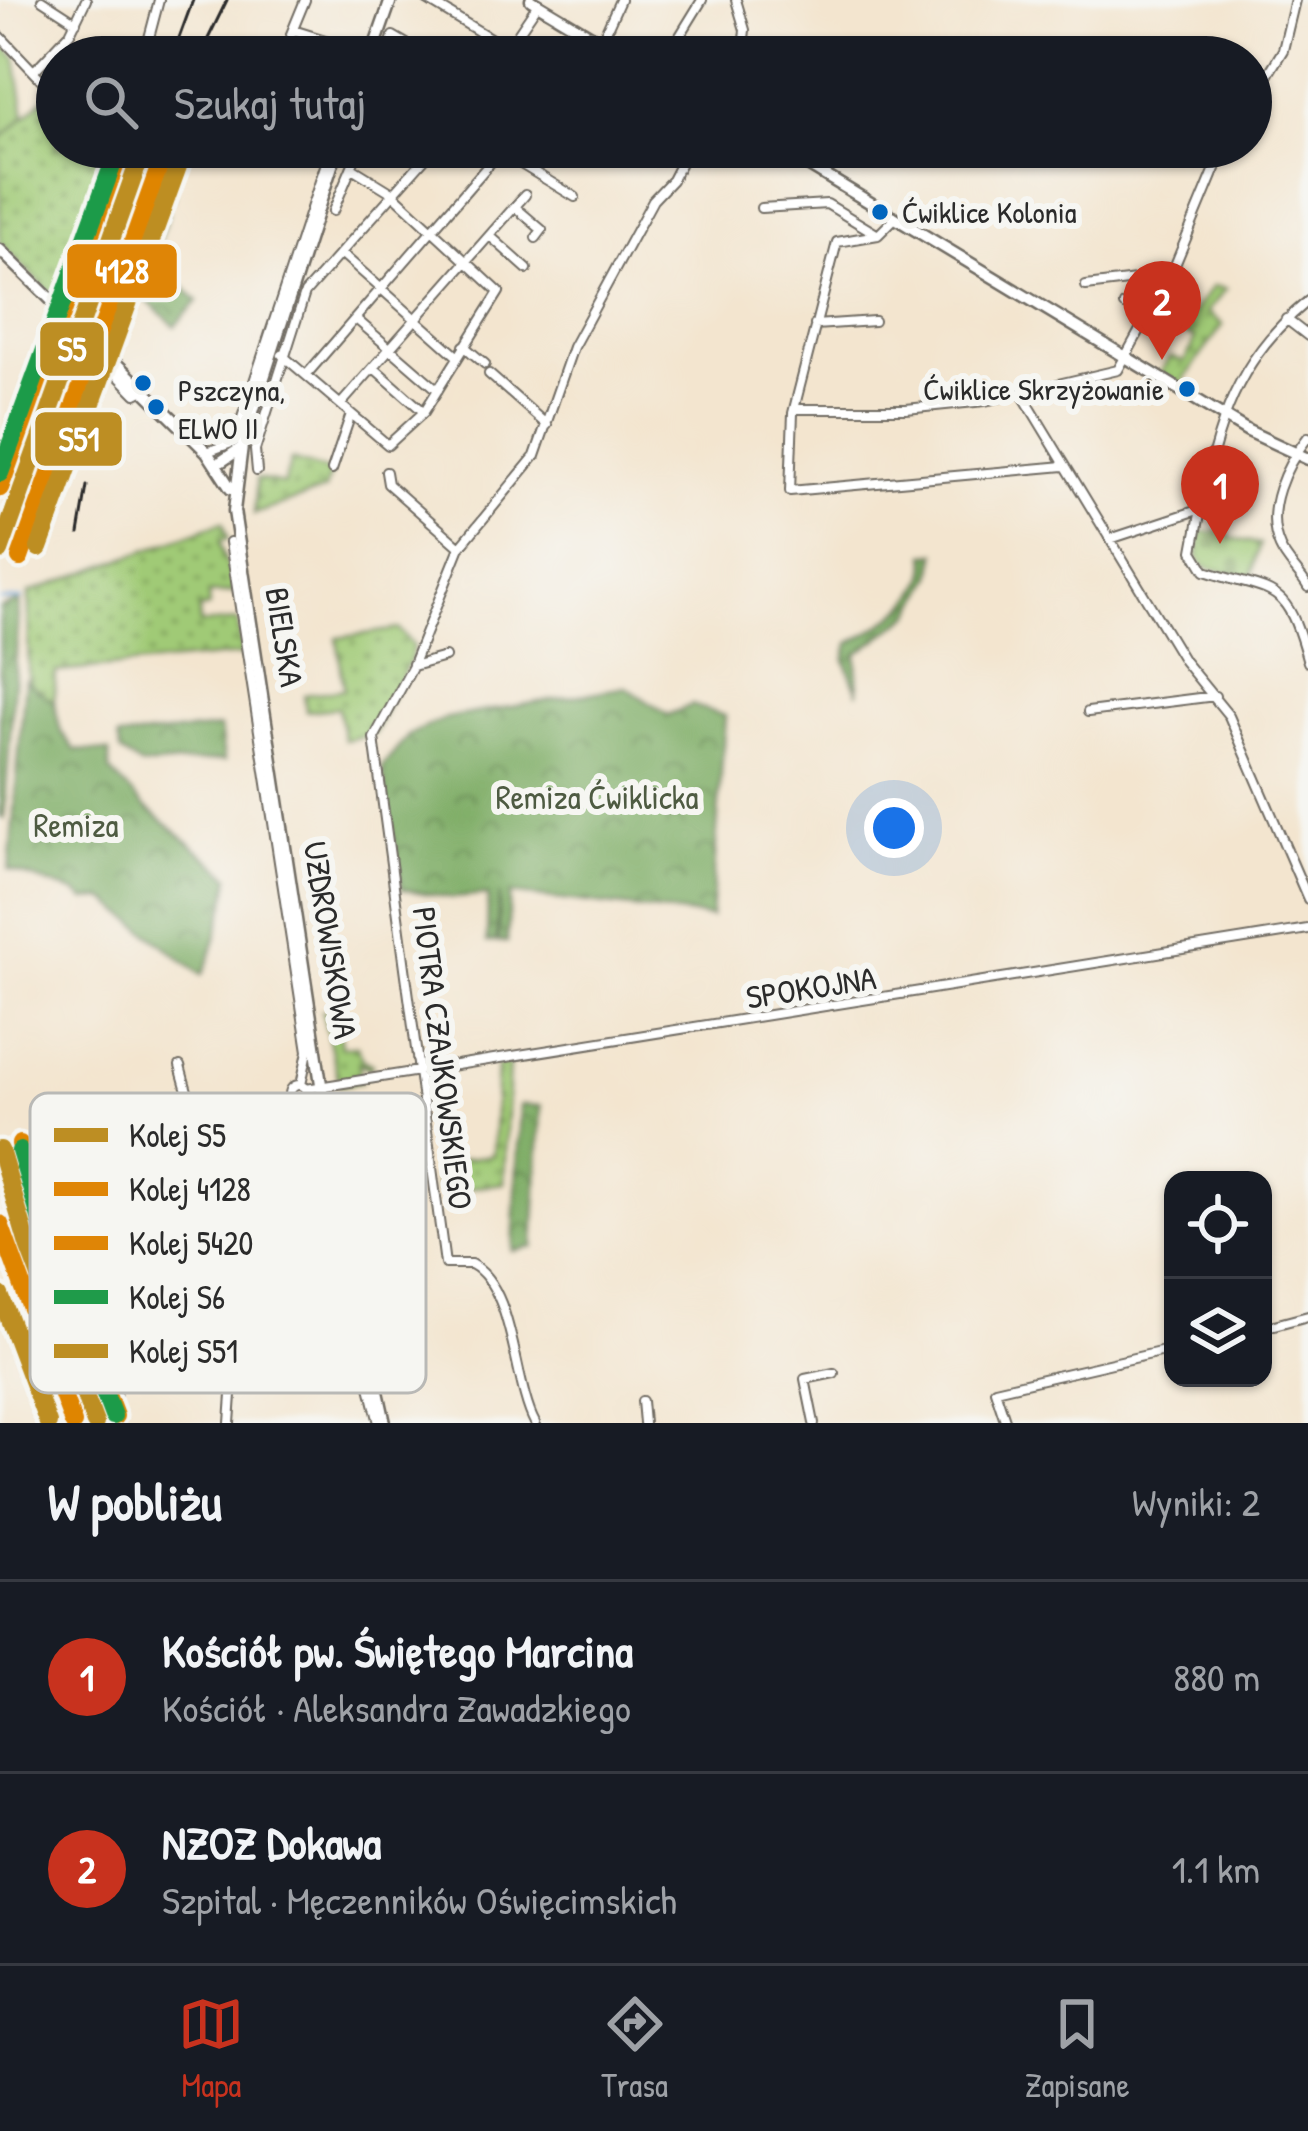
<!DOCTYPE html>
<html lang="pl">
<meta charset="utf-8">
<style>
:root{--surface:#171b24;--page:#242831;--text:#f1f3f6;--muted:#9ea1a6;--line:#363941;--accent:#c8321e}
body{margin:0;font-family:"Patrick Hand",sans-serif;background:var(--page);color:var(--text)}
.controls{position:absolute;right:36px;bottom:36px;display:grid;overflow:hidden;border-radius:24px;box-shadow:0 3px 9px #0004}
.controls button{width:108px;height:108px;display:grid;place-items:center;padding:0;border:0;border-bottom:3px solid var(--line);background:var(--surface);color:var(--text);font:60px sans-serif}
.you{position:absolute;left:894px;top:828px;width:42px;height:42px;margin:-30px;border:9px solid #fff;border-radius:50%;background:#1a73e8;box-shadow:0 0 0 18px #1a73e833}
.badge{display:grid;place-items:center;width:78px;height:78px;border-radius:50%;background:var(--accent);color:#fff;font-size:39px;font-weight:700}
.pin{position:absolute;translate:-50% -99px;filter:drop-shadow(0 3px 6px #0008)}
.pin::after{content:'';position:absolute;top:63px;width:42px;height:36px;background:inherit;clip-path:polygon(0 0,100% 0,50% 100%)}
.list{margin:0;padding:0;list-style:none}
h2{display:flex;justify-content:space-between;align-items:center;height:156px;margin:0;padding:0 48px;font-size:51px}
h2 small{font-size:39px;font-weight:400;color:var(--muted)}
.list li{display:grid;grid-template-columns:78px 1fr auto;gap:36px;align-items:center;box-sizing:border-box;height:192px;padding:0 48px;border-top:3px solid var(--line)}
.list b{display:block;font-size:45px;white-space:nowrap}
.list p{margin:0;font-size:39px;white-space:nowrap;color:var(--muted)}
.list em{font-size:39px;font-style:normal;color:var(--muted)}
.icon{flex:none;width:66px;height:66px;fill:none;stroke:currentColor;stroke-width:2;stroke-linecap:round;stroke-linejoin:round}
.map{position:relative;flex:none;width:1308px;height:1423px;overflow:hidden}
.search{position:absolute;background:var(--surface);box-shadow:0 3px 9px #0004;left:36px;right:36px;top:36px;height:132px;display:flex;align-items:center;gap:30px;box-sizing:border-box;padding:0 42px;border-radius:66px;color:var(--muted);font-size:45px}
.sheet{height:540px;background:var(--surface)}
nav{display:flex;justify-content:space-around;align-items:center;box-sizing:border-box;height:168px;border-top:3px solid var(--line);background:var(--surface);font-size:33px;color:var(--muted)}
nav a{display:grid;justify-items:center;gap:6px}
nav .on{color:var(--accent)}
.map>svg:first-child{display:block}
.green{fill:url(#green-dots);stroke:#667a50;stroke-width:3}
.forest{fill:url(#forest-crowns);stroke:#566c49;stroke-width:3}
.cemetery{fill:url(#cemetery-stones);stroke:#667a50;stroke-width:3}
.pitch{fill:#a0ca76;stroke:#667a50;stroke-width:3}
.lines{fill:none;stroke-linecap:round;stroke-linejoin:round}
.stream{stroke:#69a6da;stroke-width:3}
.minor-casing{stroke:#716c64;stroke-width:12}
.major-casing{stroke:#716c64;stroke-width:15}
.minor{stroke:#fff;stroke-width:8}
.major{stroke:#fff;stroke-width:10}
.rail{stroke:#2b2b2b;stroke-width:3}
.rail-1-casing{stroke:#f6f6f2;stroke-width:27}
.rail-2-casing{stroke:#f6f6f2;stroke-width:27}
.rail-3-casing{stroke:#f6f6f2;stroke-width:27}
.rail-4-casing{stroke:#f6f6f2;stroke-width:27}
.rail-5-casing{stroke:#f6f6f2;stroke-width:27}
.rail-1{stroke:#bd8e23;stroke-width:18}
.rail-2{stroke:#df8506;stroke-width:18}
.rail-3{stroke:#df8506;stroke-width:18}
.rail-4{stroke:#1f9b4a;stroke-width:18}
.rail-5{stroke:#bd8e23;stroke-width:18}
.bus-dot{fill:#0065bd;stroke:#f6f6f2;stroke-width:4.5}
.labels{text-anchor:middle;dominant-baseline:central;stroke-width:12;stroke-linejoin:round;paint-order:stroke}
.bus-label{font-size:30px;fill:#2b2b2b;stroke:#f6f6f2;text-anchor:start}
.street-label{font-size:33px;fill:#2b2b2b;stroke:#f6f6f2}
.park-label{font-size:33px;fill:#4e5b42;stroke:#f6f6f2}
.key{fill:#f6f6f2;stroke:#b9b9b6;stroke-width:3}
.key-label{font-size:33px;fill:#2b2b2b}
.line-badge{stroke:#f6f6f2;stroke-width:4.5}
.badge-label{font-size:33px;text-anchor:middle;font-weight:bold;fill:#fff}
</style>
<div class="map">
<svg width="1308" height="1423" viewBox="0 0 1308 1423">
<defs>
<pattern id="green-dots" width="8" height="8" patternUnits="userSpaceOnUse" patternTransform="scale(3)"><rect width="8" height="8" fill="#a0ca76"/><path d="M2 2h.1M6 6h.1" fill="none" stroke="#83a461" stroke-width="1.8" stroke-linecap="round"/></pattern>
<pattern id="forest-crowns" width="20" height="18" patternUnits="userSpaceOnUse" patternTransform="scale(3)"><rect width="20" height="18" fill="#80ae67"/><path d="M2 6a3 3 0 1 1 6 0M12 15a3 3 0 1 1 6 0" fill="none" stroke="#698e55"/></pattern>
<pattern id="cemetery-stones" width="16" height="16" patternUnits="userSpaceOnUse" patternTransform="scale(3)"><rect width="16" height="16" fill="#a0ca76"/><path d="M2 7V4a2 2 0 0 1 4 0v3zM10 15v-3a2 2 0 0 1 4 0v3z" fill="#83a461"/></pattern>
</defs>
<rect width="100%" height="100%" fill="#f6f6f2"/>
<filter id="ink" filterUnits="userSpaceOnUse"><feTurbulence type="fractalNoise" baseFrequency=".00833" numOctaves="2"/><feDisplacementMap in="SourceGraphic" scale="24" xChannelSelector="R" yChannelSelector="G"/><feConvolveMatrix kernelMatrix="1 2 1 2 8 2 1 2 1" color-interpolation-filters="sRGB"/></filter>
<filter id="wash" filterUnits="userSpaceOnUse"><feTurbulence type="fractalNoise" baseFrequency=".004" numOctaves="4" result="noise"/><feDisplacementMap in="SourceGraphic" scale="48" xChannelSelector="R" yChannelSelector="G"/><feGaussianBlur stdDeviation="2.7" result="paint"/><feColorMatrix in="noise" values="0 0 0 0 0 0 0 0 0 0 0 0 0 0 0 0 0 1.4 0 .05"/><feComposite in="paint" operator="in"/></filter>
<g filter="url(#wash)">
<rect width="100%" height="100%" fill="#f3e5cf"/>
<path class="green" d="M50,93L57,101V147H101L119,166L73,315L0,244V140Z
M1213,286L1226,289L1207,312L1223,325L1180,385L1160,373L1170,357L1185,362L1195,338L1179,331Z
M291,460L330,472L325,490L254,514L257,479L284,484Z
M223,522L228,539L220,541C222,558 232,573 235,592L208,594L209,607L199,609L200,624L238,621L242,655L56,672L54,702L28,686L29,593Z
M398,629L413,646L411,658L374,734L344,740L338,708L306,711L304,695L344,689L337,638Z
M336,1009L341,1047L357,1046L363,1060L372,1064L370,1069L359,1062L361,1082L340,1086L322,1011Z
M509,1063L504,1183L438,1192L434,1163L493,1155L497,1065Z"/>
<path class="forest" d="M149,179L174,195L164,209L168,212L154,259L198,301L175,326L130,285L108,298L96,294Z
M937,553L933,576L912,614L857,654L858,693L845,660L849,644C879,627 934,598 926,554Z
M20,601L4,819L0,817V608Z
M25,680L54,702L61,732L75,750L109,752L110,771L144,806L230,876C228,895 212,962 202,975L105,899L85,900L77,893L9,870Z
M626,687L668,715L692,705L725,716L711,917L510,894L507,942H498L499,894L496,942H487L488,895L452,898L402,889L382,767L409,735L446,718Z
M220,728L224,760L140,766L121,752L118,738Z
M520,1105L541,1106L534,1247L513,1251Z"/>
<path class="cemetery" d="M1227,531L1231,538L1260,544L1251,578L1205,567L1198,558L1201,532Z"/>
<path class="pitch" d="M0,41L16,58L25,115L0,140Z"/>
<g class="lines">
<path class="stream" d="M1,600L22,599"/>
</g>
</g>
<g filter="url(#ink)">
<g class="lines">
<defs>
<path id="minor" d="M42,0L76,22
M427,0L508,49
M736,0L745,30L742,57
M293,30L341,45L340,57
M291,34L305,0
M0,36L57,96
M601,42L620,0
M144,57L159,0
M317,57L334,44
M388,57L393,36L429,57
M502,57L538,4
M568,57L586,33
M667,57L702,0
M34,71L70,33L86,0
M1251,102L1283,50L1295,0
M106,147L117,155L122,147
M406,147L425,158
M493,147L575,197
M577,147L592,156
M515,207L542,230L536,238
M761,208L827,204L878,235
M333,211L360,147
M895,218L878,235L837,242L793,413L790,491L1064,466
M490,236L527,269
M341,253L458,357
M1086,286L1169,276
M1308,301C1223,369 1212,451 1193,551L1205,571C1276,595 1285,578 1308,662
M1124,305L1155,300
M356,319L438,390
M1286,319L1308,336
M815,325L874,321
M464,346L485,364
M282,355L388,445L424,412L499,292L391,192L352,168
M89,359L96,353L136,394L144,390
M374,368L424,412
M307,374L504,147
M489,374L547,425
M1022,394L1184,661L1229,716L1308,899
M341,404L525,195
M795,409H906L985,401L1118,370L1173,270L1224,147
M1308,437C1286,465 1263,510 1280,547C1286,561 1300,573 1308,587
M207,452L234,442L326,163L315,147
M332,470L351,414
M257,471L255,450L305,293L435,147
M386,472L388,484L460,547
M1110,539L1204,508
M230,542L308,1051L301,1085
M445,657L413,666L374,738L445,1264H471C515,1287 513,1382 535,1423
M413,664L460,547L535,456L573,347L653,200L672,180L689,147
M1088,712L1215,696
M180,1066L194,1116L197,1205L233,1381L230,1423
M290 1094a9 9 0 1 1 18 0a9 9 0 1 1-18 0Z
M306,1089L1308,929
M303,1101L320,1135L342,1274L379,1423
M194,1116L259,1114L292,1099
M74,1172L93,1317L115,1387L118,1423
M1263,1328L1308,1316
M115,1387L140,1382L125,1270
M642,1401L644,1423
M814,1423L805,1379L834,1373
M1006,1423L995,1390L1173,1349"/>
<path id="major" d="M531,0L626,57
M371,57L391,0
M338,147L242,446L234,511L345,1242L385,1423
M778,147L1248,431L1308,459
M0,250L207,452L231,489
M222,461L240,449"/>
</defs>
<use href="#minor" class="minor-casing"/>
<use href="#major" class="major-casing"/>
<use href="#minor" class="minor"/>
<use href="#major" class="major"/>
<path class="rail" d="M172,57L193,0
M199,57L227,0
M100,264L147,147
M58,374L71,344
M43,422L49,397
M79,534L87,486"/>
<defs>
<path id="rail-1" d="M0,551L144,147
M0,1150L28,1245L95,1423"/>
<path id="rail-2" d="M20,558L164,154
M0,1224L73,1423"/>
<path id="rail-3" d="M0,488L122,147
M20,1144L48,1238L115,1416"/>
<path id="rail-4" d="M0,473L119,147
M20,1151L46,1238L113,1416"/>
<path id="rail-5" d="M39,548L180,161
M0,1295L48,1423"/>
</defs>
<use href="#rail-1" class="rail-1-casing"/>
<use href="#rail-2" class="rail-2-casing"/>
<use href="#rail-3" class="rail-3-casing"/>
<use href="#rail-4" class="rail-4-casing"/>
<use href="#rail-5" class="rail-5-casing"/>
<use href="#rail-1" class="rail-1"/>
<use href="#rail-2" class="rail-2"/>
<use href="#rail-3" class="rail-3"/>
<use href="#rail-4" class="rail-4"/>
<use href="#rail-5" class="rail-5"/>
</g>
</g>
<g class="bus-dot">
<circle cx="880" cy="212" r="10"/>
<circle cx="143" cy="383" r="10"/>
<circle cx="1187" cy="389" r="10"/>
<circle cx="156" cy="407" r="10"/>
</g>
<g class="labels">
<g class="bus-label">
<text x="902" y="212">Ćwiklice Kolonia</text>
<text x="1164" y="389" text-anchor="end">Ćwiklice Skrzyżowanie</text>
<text x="178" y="390">Pszczyna,<tspan x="178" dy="38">ELWO II</tspan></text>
</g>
<g class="street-label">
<text transform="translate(285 637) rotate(81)">BIELSKA</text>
<text transform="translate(331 940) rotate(81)">UZDROWISKOWA</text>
<text transform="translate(811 987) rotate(-9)">SPOKOJNA</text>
<text transform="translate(443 1058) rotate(83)">PIOTRA CZAJKOWSKIEGO</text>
</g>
<g class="park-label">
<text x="597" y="797">Remiza Ćwiklicka</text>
<text x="76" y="825">Remiza</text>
</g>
</g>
<rect x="30" y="1093" width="396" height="300" rx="18" class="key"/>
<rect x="54" y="1128" width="54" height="14" fill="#bd8e23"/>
<rect x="54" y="1182" width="54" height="14" fill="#df8506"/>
<rect x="54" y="1236" width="54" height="14" fill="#df8506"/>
<rect x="54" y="1290" width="54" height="14" fill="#1f9b4a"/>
<rect x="54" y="1344" width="54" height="14" fill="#bd8e23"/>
<g class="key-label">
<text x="129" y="1147">Kolej S5</text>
<text x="129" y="1201">Kolej 4128</text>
<text x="129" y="1255">Kolej 5420</text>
<text x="129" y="1309">Kolej S6</text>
<text x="129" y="1363">Kolej S51</text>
</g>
<g class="line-badge">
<rect x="65" y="242" width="114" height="58" rx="12" fill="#df8506"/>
<rect x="38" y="320" width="68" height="58" rx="12" fill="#bd8e23"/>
<rect x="33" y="410" width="91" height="58" rx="12" fill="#bd8e23"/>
</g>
<g class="badge-label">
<text x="122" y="283">4128</text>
<text x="72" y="361">S5</text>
<text x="79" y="451">S51</text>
</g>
</svg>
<div class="controls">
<button><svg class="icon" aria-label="locate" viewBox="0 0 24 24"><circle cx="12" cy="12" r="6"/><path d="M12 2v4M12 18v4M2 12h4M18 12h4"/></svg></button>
<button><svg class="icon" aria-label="layers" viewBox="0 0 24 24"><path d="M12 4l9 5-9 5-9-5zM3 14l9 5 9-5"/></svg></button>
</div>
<div class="you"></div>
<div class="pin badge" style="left:1220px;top:544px">1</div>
<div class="pin badge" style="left:1162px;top:360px">2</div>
<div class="search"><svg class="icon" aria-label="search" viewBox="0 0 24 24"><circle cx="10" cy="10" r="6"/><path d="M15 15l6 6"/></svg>Szukaj tutaj</div>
</div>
<section class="sheet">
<h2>W pobliżu<small>Wyniki: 2</small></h2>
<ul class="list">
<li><span class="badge">1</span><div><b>Kościół pw. Świętego Marcina</b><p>Kościół · Aleksandra Zawadzkiego</p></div><em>880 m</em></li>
<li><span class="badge">2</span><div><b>NZOZ Dokawa</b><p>Szpital · Męczenników Oświęcimskich</p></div><em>1.1 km</em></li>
</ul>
</section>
<nav>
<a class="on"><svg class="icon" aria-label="map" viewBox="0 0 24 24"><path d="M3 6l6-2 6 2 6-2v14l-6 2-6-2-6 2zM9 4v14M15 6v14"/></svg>Mapa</a>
<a><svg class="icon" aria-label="directions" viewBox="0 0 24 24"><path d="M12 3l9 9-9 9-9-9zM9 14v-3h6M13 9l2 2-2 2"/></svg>Trasa</a>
<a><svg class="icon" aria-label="saved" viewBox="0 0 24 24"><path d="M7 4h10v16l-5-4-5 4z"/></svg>Zapisane</a>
</nav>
